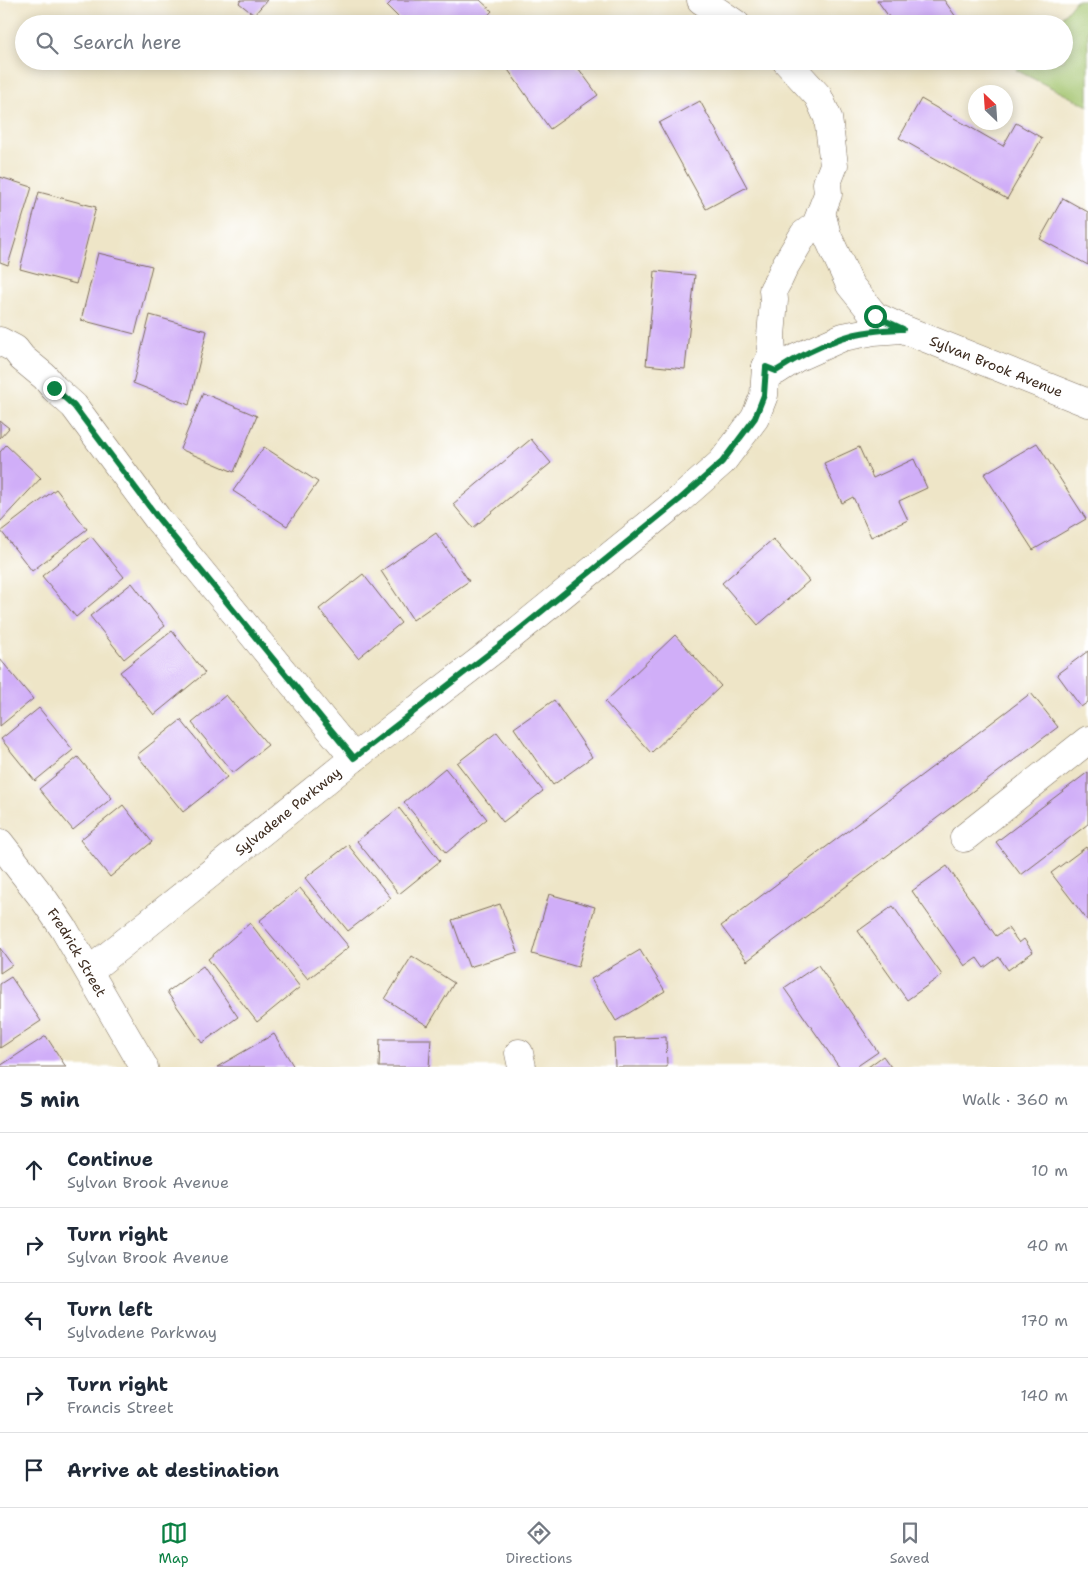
<!DOCTYPE html>
<meta charset="utf-8">
<style>
:root{--surface:#fff;--page:#f6f6f7;--text:#1f2937;--muted:#747a83;--line:#e0e1e3;--accent:#0b8043}
body{margin:0;font-family:"Shantell Sans",sans-serif;background:var(--page);color:var(--text)}
.compass{position:absolute;left:968px;top:85px;width:45px;height:45px;border-radius:50%;background:var(--surface);box-shadow:0 2px 12px #0003;rotate:335deg}
.stop{position:absolute;width:15px;height:15px;margin:-11px;border:4px solid #0b8043;border-radius:50%;background:#fff}
.stop.end{background:#0b8043;border-color:#fff;box-shadow:0 1px 5px #0008}
.list{margin:0;padding:0;list-style:none}
h2{display:flex;justify-content:space-between;align-items:center;height:65px;margin:0;padding:0 20px;font-size:21px}
h2 small{font-size:16px;font-weight:400;color:var(--muted)}
.list li{display:grid;grid-template-columns:32px 1fr auto;gap:15px;align-items:center;box-sizing:border-box;height:75px;padding:0 20px;border-top:1px solid var(--line)}
.list b{display:block;font-size:19px;white-space:nowrap}
.list p{margin:0;font-size:16px;white-space:nowrap;color:var(--muted)}
.list em{font-size:16px;font-style:normal;color:var(--muted)}
.icon{flex:none;width:28px;height:28px;fill:none;stroke:currentColor;stroke-width:2;stroke-linecap:round;stroke-linejoin:round}
.map{position:relative;flex:none;width:1088px;height:1067px;overflow:hidden}
.search{position:absolute;background:var(--surface);box-shadow:0 2px 12px #0003;left:15px;right:15px;top:15px;height:55px;display:flex;align-items:center;gap:12px;box-sizing:border-box;padding:0 18px;border-radius:28px;color:var(--muted);font-size:19px}
.sheet{height:440px;background:var(--surface)}
nav{display:flex;justify-content:space-around;align-items:center;box-sizing:border-box;height:70px;border-top:1px solid var(--line);background:var(--surface);font-size:14px;color:var(--muted)}
nav a{display:grid;justify-items:center;gap:2px}
nav .on{color:var(--accent)}
.map>svg:first-child{display:block}
.green{fill:#a1c36c;stroke:#6e7645}
.building{fill:#d0aef8}
.lines{fill:none;stroke-linecap:round;stroke-linejoin:round}
.minor-casing{stroke:#7a6b59;stroke-width:29}
.minor{stroke:#fff;stroke-width:28}
.route{stroke:#0b8043;stroke-width:6}
.labels{text-anchor:middle;dominant-baseline:central;stroke-width:5;stroke-linejoin:round;paint-order:stroke}
.street-label{font-size:14px;fill:#3b2a1e;stroke:#fff}
</style>
<div class="map">
<svg width="1088" height="1067" viewBox="0 0 1088 1067">
<rect width="100%" height="100%" fill="#fff"/>
<filter id="ink" filterUnits="userSpaceOnUse"><feTurbulence type="fractalNoise" baseFrequency=".02" numOctaves="2"/><feDisplacementMap in="SourceGraphic" scale="10" xChannelSelector="R" yChannelSelector="G"/><feConvolveMatrix kernelMatrix="1 2 1 2 8 2 1 2 1" color-interpolation-filters="sRGB"/></filter>
<filter id="wash" filterUnits="userSpaceOnUse"><feTurbulence type="fractalNoise" baseFrequency=".0096" numOctaves="4" result="noise"/><feDisplacementMap in="SourceGraphic" scale="20" xChannelSelector="R" yChannelSelector="G"/><feGaussianBlur stdDeviation="1.12" result="paint"/><feColorMatrix in="noise" values="0 0 0 0 0 0 0 0 0 0 0 0 0 0 0 0 0 1.4 0 .05"/><feComposite in="paint" operator="in"/></filter>
<g filter="url(#wash)">
<rect width="100%" height="100%" fill="#eee5c7"/>
<path class="green" d="M1076,0H1088V106L1016,70L1024,61H1064V24H1056Z"/>
<g id="blocks">
<path class="building" d="M241,0H267L254,15L239,3Z
M393,0H480L492,11L480,24H405L387,6Z
M877,0H944L961,24H894Z
M508,61H573L598,95L550,129L504,64Z
M921,99L1003,146L1016,123L1042,138L1007,199L899,138Z
M700,101L747,187L706,209L659,123Z
M0,177L32,187L8,265L0,262Z
M39,192L96,207L76,284L20,269Z
M1063,198L1088,212V265L1040,239Z
M98,253L152,266L135,334L81,320Z
M655,271L695,275L685,369L646,365Z
M150,315L207,331L189,405L133,383Z
M203,393L257,416L234,472L180,449Z
M0,421L9,428L0,438Z
M531,439L551,463L473,528L453,504Z
M1037,443L1086,519L1033,550L984,474Z
M6,445L41,478L0,522V452Z
M264,447L318,482L287,526L233,491Z
M859,447L873,478L914,459L927,488L899,501L908,520L871,537L853,497L842,503L824,463Z
M56,489L87,529L32,571L1,531Z
M436,533L469,581L413,620L381,571Z
M91,536L124,577L76,617L42,576Z
M773,539L809,581L758,625L722,583Z
M363,574L401,623L358,658L319,609Z
M132,583L165,626L124,659L90,616Z
M172,631L205,673L154,715L120,672Z
M675,635L721,686L651,753L605,702Z
M1088,651V702L1081,707L1057,674Z
M0,659L33,699L0,726Z
M1031,693L1058,727L747,961L721,926Z
M226,695L268,745L233,773L192,723Z
M554,700L592,757L553,785L514,728Z
M39,708L73,750L35,781L1,739Z
M181,720L227,777L183,812L137,755Z
M497,732L543,791L503,822L457,763Z
M78,757L112,798L73,830L39,789Z
M445,768L487,819L446,853L404,802Z
M1088,772V824L1021,875L996,842Z
M123,805L152,842L110,877L80,840Z
M399,808L440,861L399,894L357,841Z
M348,845L391,898L348,931L305,878Z
M1086,847L1088,850V921L1051,873Z
M947,866L996,936L1008,928L1019,943L1024,939L1033,952L1008,970L999,957L984,968L977,958L965,966L912,891Z
M300,888L349,947L308,979L259,921Z
M549,894L595,907L578,967L532,954Z
M500,904L518,952L469,967L452,920Z
M893,906L942,975L907,1000L858,931Z
M250,923L300,987L257,1022L208,959Z
M0,948L12,965L0,973Z
M640,950L665,991L616,1021L591,979Z
M412,956L454,983L428,1026L385,999Z
M818,965L878,1052L856,1067H839L784,988Z
M203,966L238,1017L202,1043L167,992Z
M11,977L41,1021L0,1048V984Z
M274,1034L294,1067H217Z
M46,1036L66,1067H0V1066Z
M666,1037L667,1067H615L614,1039Z
M380,1039H431L429,1067H379Z
M883,1056L891,1067H868Z"/>
</g>
</g>
<g filter="url(#ink)">
<use href="#blocks" fill-opacity="0" stroke="#7a6b59" stroke-width="1"/>
<g class="lines">
<defs>
<g id="minor">
<path d="M701,0L736,24"/>
<path id="s1" d="M821,212L827,235L850,285L875,316L903,329L1088,403"/>
<path d="M0,341L15,349L22,358L45,377L54,388L74,406L157,518L354,758"/>
<path d="M766,367L776,371L796,358L843,337L874,331L902,329"/>
<path d="M964,838L1088,740"/>
<path id="s2" d="M0,843L45,901L64,929L144,1067"/>
<path id="s3" d="M89,971L354,758L504,642L679,500L722,462L755,418L764,395L766,367L772,354L771,336L774,300L773,290L779,279L785,266L804,234L816,225L828,194L827,183L834,165L828,118L818,96L786,61"/>
<path d="M519,1053L522,1067"/>
</g>
</defs>
<use href="#minor" class="minor-casing"/>
<use href="#minor" class="minor"/>
</g>
</g>
<g class="lines" filter="url(#ink)">
<path class="route" d="M54,388L74,406L158,518L354,758L504,642L679,500L722,462L755,418L764,395L766,367L776,371C796,358 819,346 842,338C860,331 884,330 903,329L875,316"/>
</g>
<g class="labels">
<g class="street-label">
<text stroke="none"><textPath href="#s1" startOffset="250">Sylvan Brook Avenue</textPath></text>
<text stroke="none"><textPath href="#s3" startOffset="255">Sylvadene Parkway</textPath></text>
<text stroke="none"><textPath href="#s2" startOffset="134">Fredrick Street</textPath></text>
</g>
</g>
</svg>
<svg class="compass" viewBox="-18 -18 36 36"><path d="M0-13l5 13h-10z" fill="#e53935"/><path d="M0 13l5-13h-10z" fill="#747a83"/></svg>
<div class="stop" style="left:875px;top:316px"></div>
<div class="stop end" style="left:54px;top:388px"></div>
<div class="search"><svg class="icon" aria-label="search" viewBox="0 0 24 24"><circle cx="10" cy="10" r="6"/><path d="M15 15l6 6"/></svg>Search here</div>
</div>
<section class="sheet">
<h2>5 min<small>Walk · 360 m</small></h2>
<ul class="list">
<li><svg class="icon" aria-label="ahead" viewBox="0 0 24 24"><path d="M12 20V5M6 11l6-6 6 6"/></svg><div><b>Continue</b><p>Sylvan Brook Avenue</p></div><em>10 m</em></li>
<li><svg class="icon" aria-label="right" viewBox="0 0 24 24"><path d="M7 20v-9h11M14 6l5 5-5 5"/></svg><div><b>Turn right</b><p>Sylvan Brook Avenue</p></div><em>40 m</em></li>
<li><svg class="icon" aria-label="left" viewBox="0 0 24 24"><path d="M17 20v-9H6M10 6l-5 5 5 5"/></svg><div><b>Turn left</b><p>Sylvadene Parkway</p></div><em>170 m</em></li>
<li><svg class="icon" aria-label="right" viewBox="0 0 24 24"><path d="M7 20v-9h11M14 6l5 5-5 5"/></svg><div><b>Turn right</b><p>Francis Street</p></div><em>140 m</em></li>
<li><svg class="icon" aria-label="arrive" viewBox="0 0 24 24"><path d="M6 21V4h12l-3 4 3 4H6"/></svg><div><b>Arrive at destination</b></div></li>
</ul>
</section>
<nav>
<a class="on"><svg class="icon" aria-label="map" viewBox="0 0 24 24"><path d="M3 6l6-2 6 2 6-2v14l-6 2-6-2-6 2zM9 4v14M15 6v14"/></svg>Map</a>
<a><svg class="icon" aria-label="directions" viewBox="0 0 24 24"><path d="M12 3l9 9-9 9-9-9zM9 14v-3h6M13 9l2 2-2 2"/></svg>Directions</a>
<a><svg class="icon" aria-label="saved" viewBox="0 0 24 24"><path d="M7 4h10v16l-5-4-5 4z"/></svg>Saved</a>
</nav>
